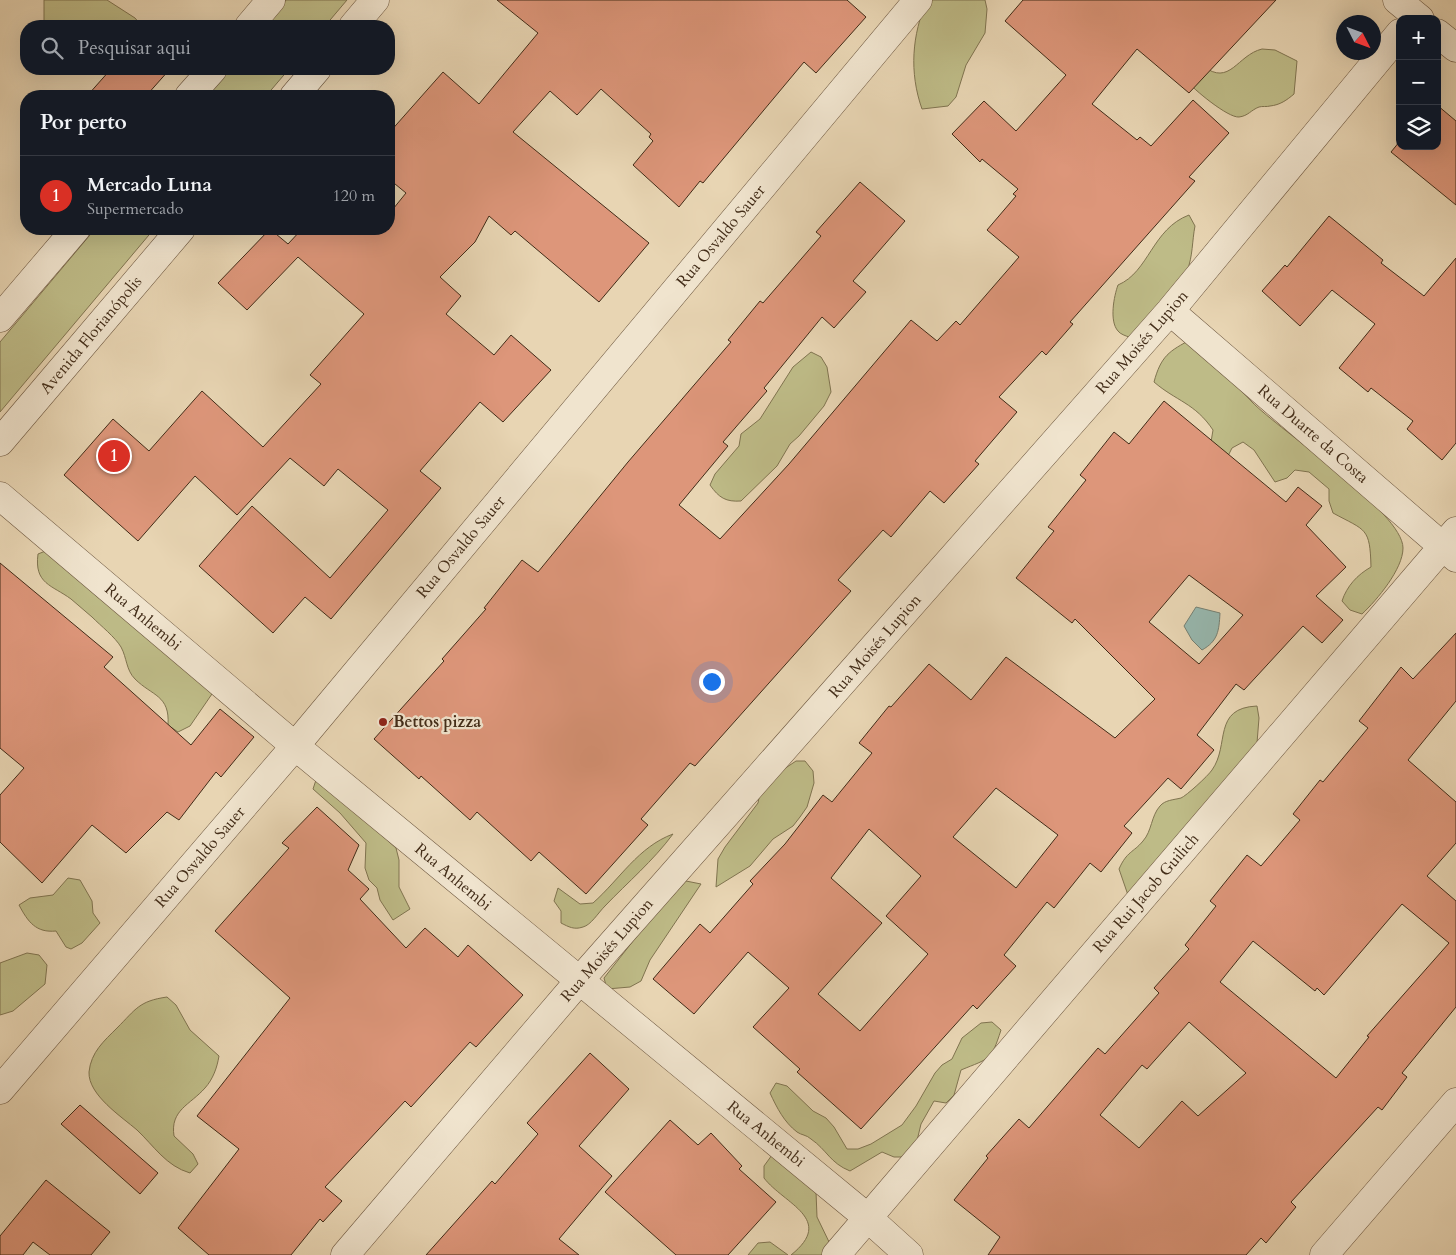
<!DOCTYPE html>
<html lang="pt">
<meta charset="utf-8">
<style>
:root{--surface:#171b24;--page:#242831;--text:#f1f3f6;--muted:#9ea1a6;--line:#363941;--accent:#d93025}
body{margin:0;font-family:Cardo,serif;background:var(--page);color:var(--text)}
.controls{position:absolute;right:15px;top:15px;display:grid;overflow:hidden;border-radius:10px;box-shadow:0 5px 20px #0002}
.controls button{width:45px;height:45px;display:grid;place-items:center;padding:0;border:0;border-bottom:1px solid var(--line);background:var(--surface);color:var(--text);font:25px sans-serif}
.compass{position:absolute;left:1336px;top:15px;width:45px;height:45px;border-radius:50%;background:var(--surface);box-shadow:0 5px 20px #0002;rotate:132deg}
.you{position:absolute;left:711px;top:681px;width:18px;height:18px;margin:-12px;border:4px solid #fff;border-radius:50%;background:#1a73e8;box-shadow:0 0 0 8px #1a73e833}
.badge{display:grid;place-items:center;width:32px;height:32px;border-radius:50%;background:var(--accent);color:#fff;font-size:16px;font-weight:700}
.pin{position:absolute;translate:-50% -50%;border:2px solid #fff;box-shadow:0 1px 5px #0006}
.list{margin:0;padding:0;list-style:none}
h2{display:flex;justify-content:space-between;align-items:center;height:65px;margin:0;padding:0 20px;font-size:21px}
h2 small{font-size:16px;font-weight:400;color:var(--muted)}
.list li{display:grid;grid-template-columns:32px 1fr auto;gap:15px;align-items:center;box-sizing:border-box;height:80px;padding:0 20px;border-top:1px solid var(--line)}
.list b{display:block;font-size:19px;white-space:nowrap}
.list p{margin:0;font-size:16px;white-space:nowrap;color:var(--muted)}
.list em{font-size:16px;font-style:normal;color:var(--muted)}
.icon{flex:none;width:28px;height:28px;fill:none;stroke:currentColor;stroke-width:2;stroke-linecap:round;stroke-linejoin:round}
.map{position:relative;flex:none;width:1456px;height:1255px;overflow:hidden}
.search{position:absolute;background:var(--surface);box-shadow:0 5px 20px #0002;left:20px;top:20px;width:375px;height:55px;display:flex;align-items:center;gap:12px;box-sizing:border-box;padding:0 18px;border-radius:20px;color:var(--muted);font-size:19px}
.panel{position:absolute;background:var(--surface);box-shadow:0 5px 20px #0002;left:20px;top:90px;width:375px;height:145px;border-radius:20px}
.map>svg:first-child{display:block}
.green{fill:#bebb87;stroke:#807450}
.water{fill:#97b8af;stroke:#758073}
.building{fill:#dd967a;stroke:#422c18;fill-rule:evenodd}
.lines{fill:none;stroke-linecap:round;stroke-linejoin:round}
.minor-casing{stroke:#6c563f;stroke-width:29}
.minor{stroke:#f0e4ce;stroke-width:28}
.poi-dot{fill:#8f2418;stroke:#f0e4ce;stroke-width:2}
.labels{text-anchor:middle;dominant-baseline:central;stroke-width:4.5;stroke-linejoin:round;paint-order:stroke}
.street-label{font-size:16px;fill:#422c18;stroke:#f0e4ce}
.poi-label{font-size:16px;font-weight:bold;fill:#422c18;stroke:#f0e4ce;text-anchor:start}
</style>
<div class="map">
<svg width="1456" height="1255" viewBox="0 0 1456 1255">
<rect width="100%" height="100%" fill="#e8d5b3"/>
<filter id="stains"><feTurbulence type="fractalNoise" baseFrequency=".004" numOctaves="4"/><feColorMatrix values="0 0 0 0 .2 0 0 0 0 .09 0 0 0 0 .02 0 0 0 .5 -.17"/></filter>
<radialGradient id="worn" r=".72"><stop offset=".6" stop-color="#630" stop-opacity="0"/><stop offset="1" stop-color="#630" stop-opacity=".3"/></radialGradient>
<path class="green" d="M44,0H107L135,18L142,26H44Z
M286,0H347L325,26H264Z
M927,0H985L987,9L985,33L966,65L956,97L948,106L922,109C909,72 912,35 927,0Z
M1262,49L1275,50L1297,61L1294,94C1287,100 1280,105 1270,106C1267,107 1262,106 1259,107C1251,110 1248,116 1239,117C1228,118 1193,89 1186,80L1203,66C1230,87 1237,55 1262,49Z
M229,69H289L266,96H206Z
M1189,215L1195,226C1192,241 1193,256 1187,271C1177,294 1146,319 1129,337C1126,336 1120,334 1118,331C1109,321 1114,296 1118,285C1149,272 1152,229 1189,215Z
M95,229H154L0,412V342Z
M1192,339C1212,360 1232,381 1252,402C1279,430 1403,512 1403,548C1403,569 1377,600 1362,614L1350,610L1342,601C1347,586 1357,575 1371,567C1370,527 1366,531 1333,513L1329,501V489L1309,472L1295,470L1287,478L1275,482L1254,450L1243,442L1232,448L1226,460L1211,442L1213,430C1195,403 1176,401 1154,382C1161,356 1169,351 1192,339Z
M811,352L821,357L827,367L831,392L824,406L799,436L790,444L777,466L741,501C726,502 719,498 710,485L715,474L739,446L741,434L760,419L793,367Z
M48,550L94,594L214,691L190,726L178,732L168,725C170,695 152,696 135,679C126,670 127,658 121,647C115,637 101,626 92,617C85,611 78,605 71,599C52,585 34,584 38,554Z
M1257,706L1259,718L1257,743L1129,898L1119,869C1127,851 1133,853 1143,841C1152,831 1151,816 1160,806C1165,800 1173,800 1181,798C1186,796 1208,776 1212,770C1230,745 1212,708 1257,706Z
M796,761H805L813,771L814,783L807,807L800,817L793,826L773,839L750,866L716,887L718,859L725,847L758,803L760,793L784,769Z
M317,777L396,848L399,860V887L410,909L393,920L380,900L377,888L369,880L365,868L366,843L340,813L313,789Z
M673,834C653,861 628,882 605,906C598,913 591,925 583,927C574,930 569,927 561,923V911L554,901L558,888L580,904L593,903C620,879 638,847 673,834Z
M68,878L80,880L92,901L93,913L100,923L82,943L71,949L66,947L56,931C36,933 28,922 19,905L30,898L53,895Z
M686,881L701,884L650,960L641,981L630,987L607,989L604,978L644,927Z
M27,953L39,955L47,965L45,984L13,1011L0,1015V963Z
M167,997L176,1005L190,1030L219,1056C217,1068 213,1079 205,1088C190,1105 170,1110 174,1136L193,1154L198,1164L190,1173C166,1166 154,1146 137,1130C122,1117 88,1095 89,1072C91,1052 104,1041 117,1028C136,1009 139,1001 167,997Z
M992,1022L1001,1030C991,1061 990,1058 961,1070L954,1095L946,1103L934,1101L921,1124L915,1149L906,1157H894L882,1152L850,1171C830,1163 827,1150 811,1139C807,1135 801,1135 797,1132C784,1122 777,1108 770,1093L776,1083L787,1086L813,1111L826,1118L834,1127L847,1149H858L871,1144L902,1125L916,1106L935,1073L942,1065L952,1059L962,1038L981,1023Z
M772,1155L816,1192L817,1217L831,1246L824,1255H791C836,1219 784,1204 764,1178V1166Z
M770,1242L788,1255H748L758,1243Z"/>
<path class="water" d="M1196,607L1220,613C1219,631 1218,641 1202,650L1192,640L1184,626Z"/>
<path class="building" d="M497,0H847L866,17L816,73L804,62L703,183L700,181L679,207L633,165L653,141L649,137L651,134L601,89L577,115L550,91L513,132L649,243L599,302L515,231L511,235L489,216L475,242L440,277L461,296L446,314L494,355L511,335L551,370L503,422L480,402L420,471L441,488L331,619L305,597L273,633L199,566L252,506L330,578L388,510L338,469L324,486L290,458L237,515L195,476L138,541L64,475L113,419L149,451L202,391L263,447L321,384L310,375L364,314L298,257L247,310L218,283L270,229L288,244L302,229H389V214L406,193L389,179V133L443,72L479,104L538,33Z
M1023,0H1276L1189,93L1137,49L1092,104L1137,140L1140,137L1151,146L1193,100L1229,133L1189,177L1195,181L1070,322L1073,324L1046,355L1042,351L999,397L1017,412L975,461L979,464L944,503L930,491L891,537L883,530L838,580L851,591L695,766L690,763L641,819L648,825L586,894L539,852L531,861L477,812L470,820L421,776L419,779L374,739L444,661L442,659L486,609L484,608L522,560L538,572L628,462L731,342L728,340L760,301L763,303L821,236L816,232L860,182L905,221L853,281L866,292L834,328L822,317L764,388L767,391L723,442L728,446L679,505L720,539L789,464L911,320L937,341L956,321L960,325L1019,257L987,230L1016,196L1013,194L1018,189L982,159L980,162L952,134L984,101L1016,131L1066,75L1005,21Z
M111,69H170L146,96H87Z
M1437,105L1456,121V205L1391,152L1400,141V146H1437Z
M1329,216L1383,260L1381,263L1424,296L1456,258V443L1442,460L1407,429L1413,421L1371,388L1368,392L1339,368L1375,324L1332,290L1300,326L1262,291L1285,265L1287,267Z
M1164,401L1286,502L1298,487L1322,506L1306,525L1346,567L1316,596L1343,620L1322,643L1303,626L1244,690L1236,684L1197,735L1214,750L1181,789L1168,778L1124,826L1132,833L1101,872L1090,863L1054,908L1047,902L1004,955L1016,966L977,1009L973,1005L861,1129L797,1072L800,1069L753,1027L789,988L748,952L694,1014L653,979L700,924L710,933L753,884L750,881L785,844L823,795L832,802L872,753L859,743L889,706L891,707L929,664L971,700L1006,657L1115,738L1155,699L1075,619L1072,623L1016,578L1054,531L1048,527L1086,480L1080,475L1114,432L1129,444ZM1189,575L1243,615L1199,664L1149,622ZM996,788L1058,835L1016,888L953,837ZM869,829L921,876L886,916L928,954L860,1031L818,994L882,923L831,878Z
M0,563L113,657L104,667L191,745L220,709L254,737L221,777L216,772L179,820L167,812L126,853L92,825L42,883L0,842V795L24,768L0,748Z
M1456,633V701L1408,760L1456,802V843L1427,876L1456,901V1007L1402,1073L1407,1077L1382,1110L1378,1107L1291,1202L1296,1207L1266,1243L1261,1238L1246,1255H988L1000,1237L954,1200L988,1158L986,1156L1019,1119L1029,1128L1098,1048L1105,1054L1159,993L1154,988L1189,949L1185,945L1216,906L1210,901L1247,855L1261,866L1300,820L1293,814L1320,780L1323,782L1368,728L1359,721L1401,667L1413,679ZM1402,904L1449,943L1367,1036L1369,1037L1336,1078L1220,982L1253,941L1315,991L1317,988L1324,995ZM1189,1022L1246,1073L1198,1116L1182,1101L1139,1148L1100,1115L1142,1065L1147,1069Z
M317,807L359,845L348,870L369,889L360,899L406,948L425,928L458,957L468,945L523,995L476,1047L470,1042L411,1107L405,1101L325,1187L342,1201L323,1222L320,1219L291,1255H209L178,1228L239,1149L197,1116L290,998L215,931L289,848L282,843Z
M590,1053L629,1089L579,1146L612,1176L559,1239L579,1255H426L492,1181L495,1184L538,1134L527,1123Z
M80,1105L158,1173L140,1194L61,1124Z
M670,1120L698,1145L711,1133L742,1166L739,1169L776,1202L728,1255H676L605,1192Z
M46,1180L110,1232L91,1255H50L33,1242L23,1255H0V1236Z"/>
<g class="lines">
<defs>
<path id="minor" d="M1397,0L1420,19
M249,26L271,0
M353,26L375,0
M1437,33L1456,48
M189,96L213,69
M294,96L317,69
M1170,311L1456,558
M0,318L76,229
M0,442L181,229
M0,496L295,746L868,1218L909,1255
M0,1090L295,746L918,0
M345,1255L579,981L1170,311L1400,33
M836,1255L1456,531
M1324,1255L1456,1102"/>
</defs>
<use href="#minor" class="minor-casing"/>
<use href="#minor" class="minor"/>
</g>
<circle class="poi-dot" cx="383" cy="722" r="5"/>
<g class="labels">
<g class="street-label">
<text transform="translate(721 236) rotate(-50)">Rua Osvaldo Sauer</text>
<text transform="translate(91 335) rotate(-50)">Avenida Florianópolis</text>
<text transform="translate(1142 342) rotate(-49)">Rua Moisés Lupion</text>
<text transform="translate(1313 434) rotate(41)">Rua Duarte da Costa</text>
<text transform="translate(461 547) rotate(-50)">Rua Osvaldo Sauer</text>
<text transform="translate(143 617) rotate(40)">Rua Anhembi</text>
<text transform="translate(875 646) rotate(-49)">Rua Moisés Lupion</text>
<text transform="translate(200 857) rotate(-49)">Rua Osvaldo Sauer</text>
<text transform="translate(453 877) rotate(40)">Rua Anhembi</text>
<text transform="translate(1146 893) rotate(-49)">Rua Rui Jacob Guilich</text>
<text transform="translate(607 950) rotate(-49)">Rua Moisés Lupion</text>
<text transform="translate(766 1134) rotate(39)">Rua Anhembi</text>
</g>
<g class="poi-label">
<text x="393" y="722">Bettos pizza</text>
</g>
</g>
<rect width="100%" height="100%" filter="url(#stains)"/>
<rect width="100%" height="100%" fill="url(#worn)"/>
</svg>
<div class="controls">
<button>+</button>
<button>−</button>
<button><svg class="icon" aria-label="layers" viewBox="0 0 24 24"><path d="M12 4l9 5-9 5-9-5zM3 14l9 5 9-5"/></svg></button>
</div>
<svg class="compass" viewBox="-18 -18 36 36"><path d="M0-13l5 13h-10z" fill="#e53935"/><path d="M0 13l5-13h-10z" fill="#9ea1a6"/></svg>
<div class="you"></div>
<div class="pin badge" style="left:114px;top:456px">1</div>
<div class="search"><svg class="icon" aria-label="search" viewBox="0 0 24 24"><circle cx="10" cy="10" r="6"/><path d="M15 15l6 6"/></svg>Pesquisar aqui</div>
<section class="panel">
<h2>Por perto<small></small></h2>
<ul class="list">
<li><span class="badge">1</span><div><b>Mercado Luna</b><p>Supermercado</p></div><em>120 m</em></li>
</ul>
</section>
</div>
